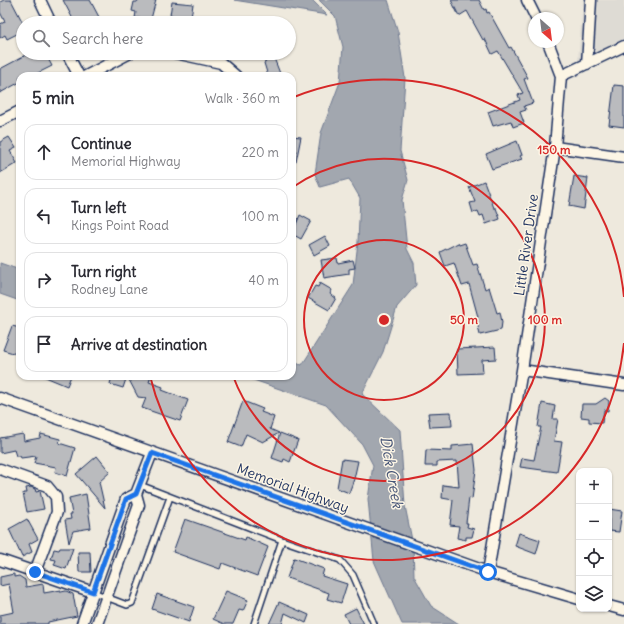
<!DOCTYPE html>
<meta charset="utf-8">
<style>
:root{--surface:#fff;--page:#f7f7f7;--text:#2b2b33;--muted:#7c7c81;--line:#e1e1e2}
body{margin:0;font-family:Delius,sans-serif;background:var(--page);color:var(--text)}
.controls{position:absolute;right:12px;bottom:12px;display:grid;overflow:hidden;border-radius:8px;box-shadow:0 1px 3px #0004}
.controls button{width:36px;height:36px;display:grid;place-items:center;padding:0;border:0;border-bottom:1px solid var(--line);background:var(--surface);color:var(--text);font:20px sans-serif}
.compass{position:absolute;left:528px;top:12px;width:36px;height:36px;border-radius:50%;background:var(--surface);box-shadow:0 1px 3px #0004;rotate:152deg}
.stop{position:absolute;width:12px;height:12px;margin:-9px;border:3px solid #1a73e8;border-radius:50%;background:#fff}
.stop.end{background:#1a73e8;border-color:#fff;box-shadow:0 1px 4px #0008}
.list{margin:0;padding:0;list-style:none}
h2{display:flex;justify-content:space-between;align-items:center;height:52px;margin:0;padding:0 16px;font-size:17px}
h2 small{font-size:13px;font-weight:400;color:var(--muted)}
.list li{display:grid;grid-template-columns:26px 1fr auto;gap:12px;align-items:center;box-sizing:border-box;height:56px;margin:0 8px 8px;padding:0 8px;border:1px solid var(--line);border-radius:12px}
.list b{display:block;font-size:15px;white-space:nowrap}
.list p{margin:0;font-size:13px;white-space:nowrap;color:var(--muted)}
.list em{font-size:13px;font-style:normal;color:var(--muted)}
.icon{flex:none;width:22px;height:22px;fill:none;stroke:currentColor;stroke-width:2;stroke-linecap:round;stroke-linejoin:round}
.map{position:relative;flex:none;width:624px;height:624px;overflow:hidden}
.search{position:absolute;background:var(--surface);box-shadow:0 1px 3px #0004;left:16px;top:16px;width:280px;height:44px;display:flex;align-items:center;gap:10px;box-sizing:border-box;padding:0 14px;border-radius:22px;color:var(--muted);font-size:15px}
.panel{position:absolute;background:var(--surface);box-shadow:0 1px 3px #0004;left:16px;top:72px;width:280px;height:308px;border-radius:12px}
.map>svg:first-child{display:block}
.built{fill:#dedbd4}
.water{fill:#a2a7af;stroke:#6c778f}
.building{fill:#babbbe;stroke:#1b2f5e}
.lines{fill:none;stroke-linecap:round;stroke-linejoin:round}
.lane-casing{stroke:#1b2f5e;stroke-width:8}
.street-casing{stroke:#1b2f5e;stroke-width:13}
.lane{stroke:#fcf5e5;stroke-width:5}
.street{stroke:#fcf5e5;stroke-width:10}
.route{stroke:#1a73e8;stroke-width:5}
.ring{fill:none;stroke:#d62828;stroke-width:2}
.labels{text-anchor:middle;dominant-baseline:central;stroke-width:3;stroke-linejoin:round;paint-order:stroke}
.street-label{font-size:14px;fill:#1b2f5e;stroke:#fcf5e5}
.water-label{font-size:15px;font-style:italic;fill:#445376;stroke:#fcf5e5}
.centre{fill:#d62828;stroke:#fcf5e5;stroke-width:2}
.ring-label{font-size:12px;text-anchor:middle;font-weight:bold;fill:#d62828;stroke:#fcf5e5;stroke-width:3;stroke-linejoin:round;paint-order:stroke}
</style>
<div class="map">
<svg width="624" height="624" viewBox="0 0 624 624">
<rect width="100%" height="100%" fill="#eee9dd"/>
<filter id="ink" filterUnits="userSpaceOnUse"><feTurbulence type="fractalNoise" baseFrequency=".025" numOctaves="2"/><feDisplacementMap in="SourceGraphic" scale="8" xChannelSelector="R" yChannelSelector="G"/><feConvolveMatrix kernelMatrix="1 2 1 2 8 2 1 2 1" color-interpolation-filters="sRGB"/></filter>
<g filter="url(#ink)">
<path class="built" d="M583,0H585L581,60L578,61Z
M597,0H624V39L592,54Z"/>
<path class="water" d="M234,0H312L327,15Z
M319,0H388L398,32L405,78L400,151L408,180L402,200L407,249L414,263L416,285L397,307L383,352L362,394L400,430L405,506L413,545L414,576L431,606L459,624H402L374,561L368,499L373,465L362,444L326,405L242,376H292V362L302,365L353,285L358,242L360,198L349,179L320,187L315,174L321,133L340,82L343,47L335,16Z
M0,263L20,270V301L0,294Z"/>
<path class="building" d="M4,0H11L23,23V31L7,39L5,35L0,38V24L5,22L0,12V2Z
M63,0H90L99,17L88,23H75Z
M138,0H156L151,19L135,18L136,12L132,11L134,2H137Z
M451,0H479L484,10L486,9L487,13L489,12L509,48L511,47L528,78L524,79L533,103L524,106L526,110L520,112L524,123L513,127L511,121L493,126L488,112L520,100L518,95L523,93L498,51L492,54L485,39L483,40L467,11L459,16Z
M172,2L193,4L191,18L170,15Z
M30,53H45L52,66L32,76H20V82L0,93V69Z
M261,53H272L281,76H268L264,63L266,62Z
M614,85L624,86V127L609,125Z
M292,136L301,137L296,162H292Z
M9,137L16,148L10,151L17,163L0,173V142Z
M517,141L522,155L520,156L522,159L492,169L486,154Z
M574,176L588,178L584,209L569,206Z
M484,181L494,208H496L500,219L486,224L483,215L480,216L478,211L473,213L470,203L475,202L469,187Z
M300,215L311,221L301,239L292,234Z
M325,236L330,246L314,255L309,245Z
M458,243L459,245L465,243L473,265L477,264L485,289L489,287L497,313L500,312L502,322L501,330L480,335L476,318L478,317L469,284L462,286L454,263L445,266L440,252Z
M337,258L338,263L353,260L355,268L349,269V274L324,278L321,260Z
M320,283L332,290L330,294L336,298L329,310L308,298L315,286L318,287Z
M12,326L20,328V355L3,350Z
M495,347L496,359L482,360L483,373L458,374L457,349Z
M43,376H71L67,386Z
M112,376H127L123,388L110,384Z
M127,376H151L149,382L163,387L162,390L188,400L180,421L142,408L146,398L138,397Z
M605,398L609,401L608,411L604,410L602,423L589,422V418L581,417L582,404H596Z
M243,401L263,409L261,412L274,417L270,429L279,433L263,442L246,434L241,447L228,442Z
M542,403L555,406L553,419H558L554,441L562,442L557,472L520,467L522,458L534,460L541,427H538Z
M451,412L452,426L430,427L428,413Z
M280,433L298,440L290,462L284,459L283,462L272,458Z
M23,434L24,441L40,438L41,434L60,439L59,443L75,448L67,476L55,472L56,467L34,463L36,456L21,458L20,456H16L14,450L0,453V438Z
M473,444L476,470L472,499L469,498L466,523H468L467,527L474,529L472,537H466V540L457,538L459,526L450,525L453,500L442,498L443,485L459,487L457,461L437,462V466H425L426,450L452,451V446Z
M97,456L110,472L99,482L105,508L76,474Z
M342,459L358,461L354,479L349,493L337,488Z
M31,487L35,489L36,492L40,491L44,509L27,512L23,493H27L26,488Z
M86,494L91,528L73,531L69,543L65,520L71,519L70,514H72L69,498Z
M609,509L622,511L619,532L609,531Z
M27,519L38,539L29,544L32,552L22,557L9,529Z
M185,519L245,540L246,537L268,547L257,576L222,563L220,569L173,552Z
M519,533L540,540L536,554L515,546Z
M60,548H73L66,569L54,565L56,560L51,559L54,549L59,550Z
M78,552H90L91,572H79Z
M294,558L324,569L322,576L347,584L341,603L327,599L329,593L287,578Z
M14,574V577L19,576L25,580L26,587L43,584L44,593L61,590V592L66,591L73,594L77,616L48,622V624H0V615L14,612L9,584L0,586V577Z
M226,591L248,600L243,611L239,610L233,624H224L213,619Z
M157,594L194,607L189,622L152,609Z
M279,602L309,615L306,623L285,613L282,624H269Z
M356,608L364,624H349L344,614Z"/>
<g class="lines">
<defs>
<path id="lane" d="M140,485L282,540L340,560L353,575L374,624
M93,592L127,605L132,603L170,497
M254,624L282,540"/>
<path id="street" d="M40,0L51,23
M527,0L536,18
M67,53L79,76
M175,53L221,63L236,76
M587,64L591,0
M86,76L130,53
M561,76L624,46
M0,121L20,111
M555,147L624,157
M522,370L624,385
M0,398L488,572L579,599
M0,469L47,486L56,497L57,512L35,572
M0,560L93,592
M488,572L522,370L555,147L561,76L548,42
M609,606L624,610
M82,624L126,499L136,494
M97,624L139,505L136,494L152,453"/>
</defs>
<use href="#lane" class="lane-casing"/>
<use href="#street" class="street-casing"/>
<use href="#lane" class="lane"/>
<use href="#street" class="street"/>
</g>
</g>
<g class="lines" filter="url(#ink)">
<path class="route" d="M35,572L93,592L126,499L136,494L152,453L488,572"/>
</g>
<g class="ring">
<circle cx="384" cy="320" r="80"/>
<path d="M293 187A161 161 0 1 1 233 376"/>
<path d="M624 343A241 241 0 0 1 150 376M294 97A241 241 0 0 1 624 297"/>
</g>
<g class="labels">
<g class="street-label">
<text transform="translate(526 245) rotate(-82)">Little River Drive</text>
<text transform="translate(293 488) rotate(20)">Memorial Highway</text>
</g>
<g class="water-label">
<text transform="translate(392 472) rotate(80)">Dick Creek</text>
</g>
</g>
<circle cx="384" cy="320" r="6" class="centre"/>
<g class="ring-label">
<text x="554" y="154">150 m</text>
<text x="464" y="324">50 m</text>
<text x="545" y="324">100 m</text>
</g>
</svg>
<div class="controls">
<button>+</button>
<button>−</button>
<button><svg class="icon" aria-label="locate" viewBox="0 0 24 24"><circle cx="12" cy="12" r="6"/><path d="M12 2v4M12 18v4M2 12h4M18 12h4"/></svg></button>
<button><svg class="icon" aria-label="layers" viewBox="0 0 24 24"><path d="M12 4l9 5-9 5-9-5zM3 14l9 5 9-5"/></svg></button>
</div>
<svg class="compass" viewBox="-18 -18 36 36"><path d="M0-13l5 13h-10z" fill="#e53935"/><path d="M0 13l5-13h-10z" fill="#7c7c81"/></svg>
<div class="stop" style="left:488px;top:572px"></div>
<div class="stop end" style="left:35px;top:572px"></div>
<div class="search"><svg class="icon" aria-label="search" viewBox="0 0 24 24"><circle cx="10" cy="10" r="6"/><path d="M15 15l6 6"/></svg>Search here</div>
<section class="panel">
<h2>5 min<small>Walk · 360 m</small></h2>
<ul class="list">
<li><svg class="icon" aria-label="ahead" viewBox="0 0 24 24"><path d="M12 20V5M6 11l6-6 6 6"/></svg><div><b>Continue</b><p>Memorial Highway</p></div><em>220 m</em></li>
<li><svg class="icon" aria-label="left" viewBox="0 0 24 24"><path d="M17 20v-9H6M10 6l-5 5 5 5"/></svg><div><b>Turn left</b><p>Kings Point Road</p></div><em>100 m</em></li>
<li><svg class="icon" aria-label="right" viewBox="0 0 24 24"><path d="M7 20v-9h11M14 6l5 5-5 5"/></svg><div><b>Turn right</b><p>Rodney Lane</p></div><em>40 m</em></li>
<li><svg class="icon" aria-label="arrive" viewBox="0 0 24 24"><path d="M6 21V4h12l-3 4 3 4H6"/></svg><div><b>Arrive at destination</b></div></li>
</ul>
</section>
</div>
